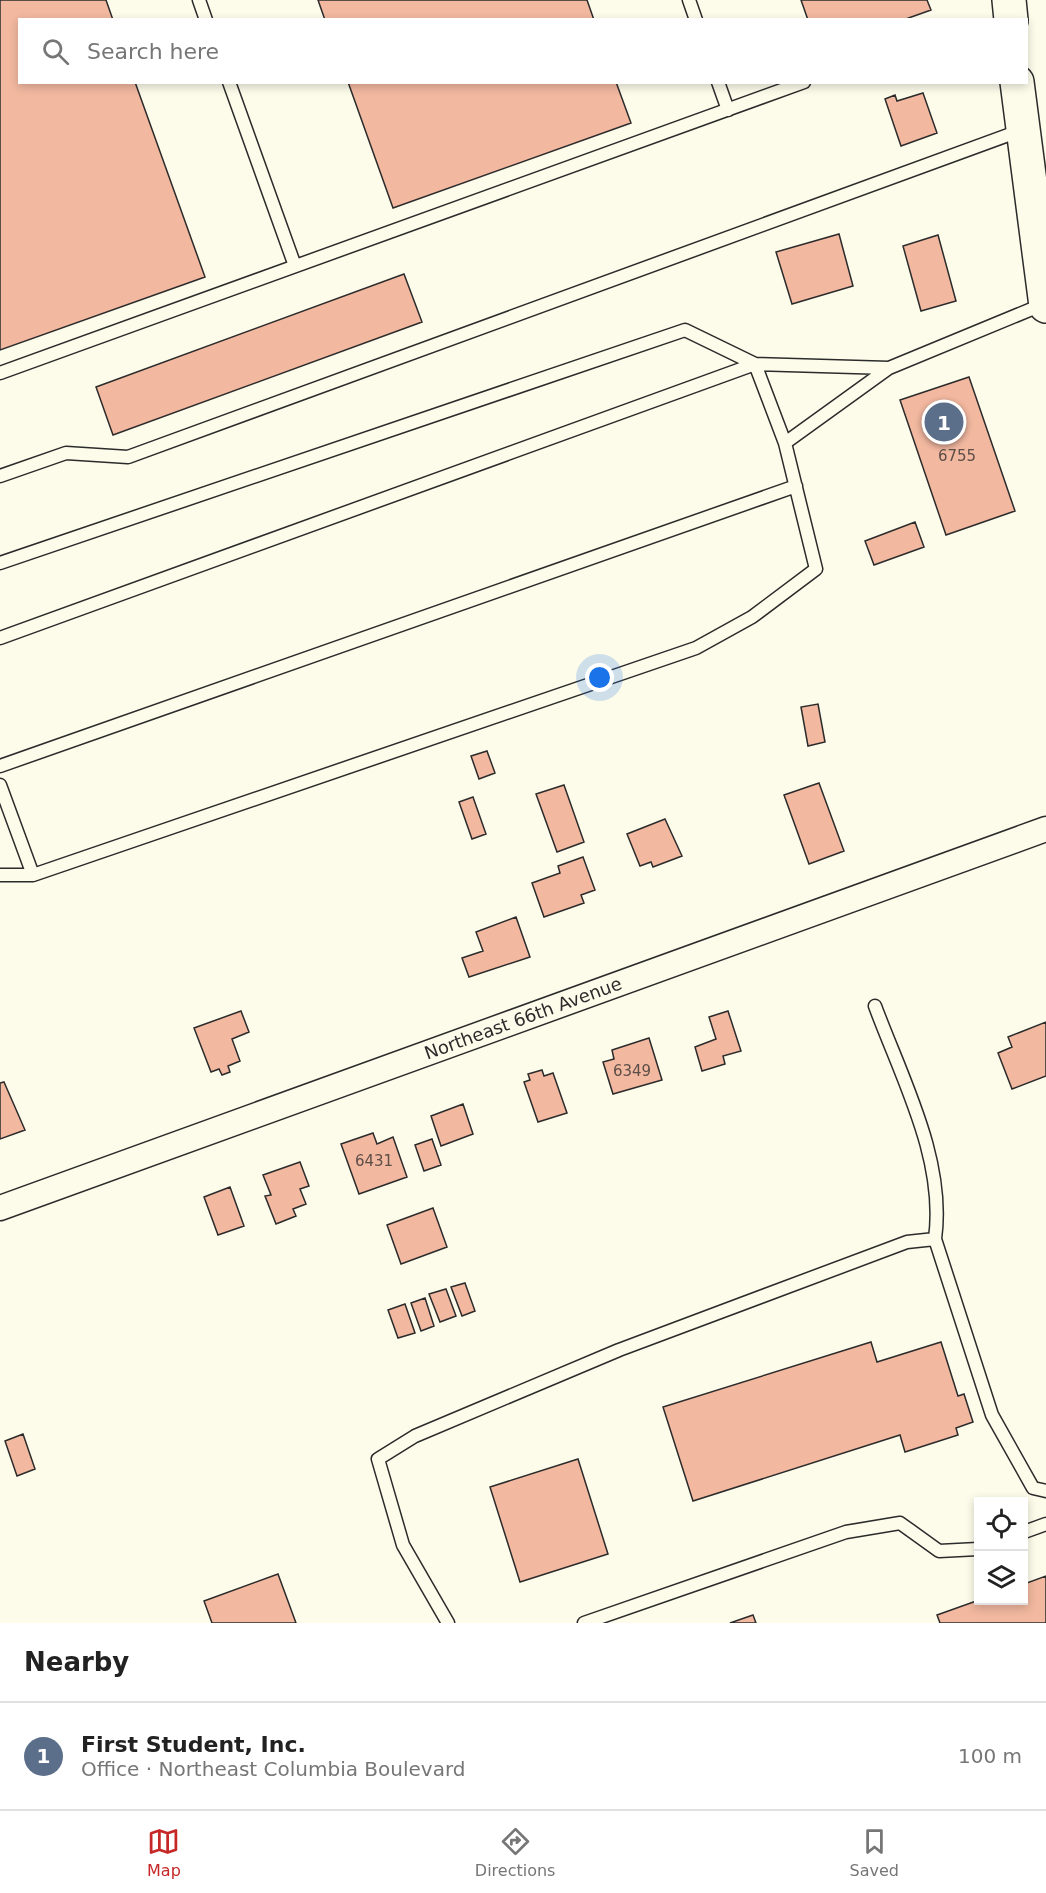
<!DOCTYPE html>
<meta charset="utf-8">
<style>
:root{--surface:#fff;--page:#f6f6f6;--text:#222;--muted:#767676;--line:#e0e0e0;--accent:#c62828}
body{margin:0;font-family:"DejaVu Sans",sans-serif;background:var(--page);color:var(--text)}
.controls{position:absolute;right:18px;bottom:18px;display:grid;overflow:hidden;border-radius:0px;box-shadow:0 3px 9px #0003}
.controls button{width:54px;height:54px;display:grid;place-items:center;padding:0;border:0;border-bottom:2px solid var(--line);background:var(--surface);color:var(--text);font:30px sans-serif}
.you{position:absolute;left:600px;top:678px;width:21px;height:21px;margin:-15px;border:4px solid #fff;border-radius:50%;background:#1a73e8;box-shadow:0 0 0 9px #1a73e833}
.badge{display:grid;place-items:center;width:39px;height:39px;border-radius:50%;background:var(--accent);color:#fff;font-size:20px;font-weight:700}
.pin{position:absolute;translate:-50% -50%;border:3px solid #fff;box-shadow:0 2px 6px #0006}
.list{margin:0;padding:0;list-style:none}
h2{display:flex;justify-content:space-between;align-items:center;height:78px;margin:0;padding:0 24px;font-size:26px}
h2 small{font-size:20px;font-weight:400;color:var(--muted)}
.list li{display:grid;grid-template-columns:39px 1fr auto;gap:18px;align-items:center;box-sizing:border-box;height:108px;padding:0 24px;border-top:2px solid var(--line)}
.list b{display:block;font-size:22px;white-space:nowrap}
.list p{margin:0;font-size:20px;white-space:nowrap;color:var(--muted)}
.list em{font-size:20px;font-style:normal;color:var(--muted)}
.icon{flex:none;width:33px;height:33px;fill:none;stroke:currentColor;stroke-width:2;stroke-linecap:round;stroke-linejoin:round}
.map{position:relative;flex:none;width:1046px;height:1623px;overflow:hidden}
.search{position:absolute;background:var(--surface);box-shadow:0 3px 9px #0003;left:18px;right:18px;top:18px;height:66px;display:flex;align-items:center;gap:15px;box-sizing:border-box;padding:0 21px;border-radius:0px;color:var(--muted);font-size:22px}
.sheet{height:186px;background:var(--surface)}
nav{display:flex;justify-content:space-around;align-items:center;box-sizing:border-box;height:84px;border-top:2px solid var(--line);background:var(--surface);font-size:16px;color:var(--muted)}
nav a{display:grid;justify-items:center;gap:3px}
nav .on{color:var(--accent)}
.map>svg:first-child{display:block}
.building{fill:#f2b8a0;stroke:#2b2b2b;stroke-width:1.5}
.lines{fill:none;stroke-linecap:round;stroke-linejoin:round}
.lane-casing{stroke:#2b2b2b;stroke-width:15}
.street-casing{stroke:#2b2b2b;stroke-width:27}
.primary-casing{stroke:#2b2b2b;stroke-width:36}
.lane{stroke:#fdfbea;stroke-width:12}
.street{stroke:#fdfbea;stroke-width:24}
.primary{stroke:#fdfbea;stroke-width:33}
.labels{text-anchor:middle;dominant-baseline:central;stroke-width:4.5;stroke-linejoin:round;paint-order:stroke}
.number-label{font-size:15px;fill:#5d4e48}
.street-label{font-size:18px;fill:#2b2b2b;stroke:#fdfbea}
</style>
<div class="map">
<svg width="1046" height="1623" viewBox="0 0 1046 1623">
<rect width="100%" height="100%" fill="#fdfbea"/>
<path class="building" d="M0,0H106L113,20H20V82H135L205,277L0,350Z
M318,0H587L594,20H325Z
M801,0H927L931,10L903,20H808Z
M348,82H616L631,123L393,208Z
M923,93L937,133L901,146L885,99L895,95L897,101Z
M839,234L853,286L792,304L776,252Z
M938,235L956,301L921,311L903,246Z
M404,274L422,322L113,435L96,387Z
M969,377L1015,511L946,535L900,400Z
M915,522L924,547L874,565L865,541Z
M818,704L825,742L808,746L801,707Z
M487,751L495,773L479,779L471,756Z
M819,783L844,851L809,864L784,795Z
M564,785L584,842L557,852L536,794Z
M473,797L486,834L472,839L459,802Z
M665,819L682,856L653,867L651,862L640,866L627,834Z
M583,857L595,890L581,895L584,903L544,917L532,883L560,873L558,866Z
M516,917L530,957L469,977L462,958L483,951L476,932Z
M241,1011L249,1032L232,1039L240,1061L228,1066L230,1072L222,1075L219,1069L211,1072L194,1028Z
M728,1011L741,1051L723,1056L725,1064L702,1071L695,1047L716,1039L709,1017Z
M1046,1022V1076L1012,1089L998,1053L1012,1047L1008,1037Z
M649,1038L662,1080L613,1094L603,1062L614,1059L612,1050Z
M542,1070L544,1076L553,1073L567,1113L538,1122L524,1082L530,1080L528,1074Z
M4,1082L25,1130L0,1139V1083Z
M463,1104L473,1134L441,1146L431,1116Z
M373,1133L377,1144L393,1137L407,1177L359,1194L341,1144Z
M432,1139L441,1165L424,1171L415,1145Z
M300,1162L309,1186L300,1189L306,1204L293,1209L296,1216L276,1224L265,1196L271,1195L263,1175Z
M230,1187L244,1226L218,1235L204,1197Z
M433,1208L447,1247L401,1264L387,1225Z
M465,1283L475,1311L462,1316L451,1287Z
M446,1289L456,1316L440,1322L429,1294Z
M425,1298L434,1326L421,1331L411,1303Z
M405,1304L415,1333L398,1338L388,1310Z
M871,1342L877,1362L941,1342L958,1396L964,1394L973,1422L956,1428L958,1435L905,1452L900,1435L693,1501L663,1407Z
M23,1434L35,1469L17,1476L5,1441Z
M578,1459L608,1554L520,1582L490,1487Z
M278,1574L296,1623H212L204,1601Z
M1046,1576V1623H940L937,1615L979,1600H1024V1584Z
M753,1615L756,1623H730Z"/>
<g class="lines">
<defs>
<path id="lane" d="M199,0L206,20
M689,0L696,20
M229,82L295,266
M718,82L728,110
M0,373L804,82
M785,443L889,368L1044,304
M0,476L66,453L128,457L1022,130
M0,563L685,330L755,364L889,368
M0,638L755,364L785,443L816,569L752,617L696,648L33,875H0
M0,766L796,486
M0,785L33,875
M875,1006C902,1079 946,1160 935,1239L992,1415L1033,1488L1046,1491
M1024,1532L1046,1524
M448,1623L403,1545L378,1459L415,1436L619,1350L907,1242L935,1239
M584,1623L846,1532L900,1523L939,1551L978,1549"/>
<path id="street" d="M0,1208L1046,829"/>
<path id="primary" d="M1009,0L1011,20
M1017,82L1046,306"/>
</defs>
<use href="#lane" class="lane-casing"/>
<use href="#street" class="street-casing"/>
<use href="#primary" class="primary-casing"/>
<use href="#lane" class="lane"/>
<use href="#street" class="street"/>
<use href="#primary" class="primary"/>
</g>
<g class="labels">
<g class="number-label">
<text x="957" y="456">6755</text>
<text x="632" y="1071">6349</text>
<text x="374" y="1161">6431</text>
</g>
<g class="street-label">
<text transform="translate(523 1018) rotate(-20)">Northeast 66th Avenue</text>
</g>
</g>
</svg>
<div class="controls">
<button><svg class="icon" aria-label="locate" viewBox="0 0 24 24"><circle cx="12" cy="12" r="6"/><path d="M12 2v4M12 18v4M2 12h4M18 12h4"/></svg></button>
<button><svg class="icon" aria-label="layers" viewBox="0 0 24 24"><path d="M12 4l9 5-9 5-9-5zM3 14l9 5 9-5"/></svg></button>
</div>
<div class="you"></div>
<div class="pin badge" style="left:944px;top:422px;background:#5c6f8a">1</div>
<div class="search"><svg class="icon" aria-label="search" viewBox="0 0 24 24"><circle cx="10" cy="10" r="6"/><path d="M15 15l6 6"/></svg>Search here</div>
</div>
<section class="sheet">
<h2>Nearby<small></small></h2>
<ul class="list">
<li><span class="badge" style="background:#5c6f8a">1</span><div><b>First Student, Inc.</b><p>Office · Northeast Columbia Boulevard</p></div><em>100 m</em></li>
</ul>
</section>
<nav>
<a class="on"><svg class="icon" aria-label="map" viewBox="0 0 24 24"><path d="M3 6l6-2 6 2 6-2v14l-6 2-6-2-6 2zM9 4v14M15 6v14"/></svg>Map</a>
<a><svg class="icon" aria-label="directions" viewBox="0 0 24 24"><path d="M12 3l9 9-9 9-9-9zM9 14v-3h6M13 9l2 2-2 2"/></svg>Directions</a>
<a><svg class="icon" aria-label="saved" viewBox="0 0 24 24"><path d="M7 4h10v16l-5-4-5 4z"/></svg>Saved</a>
</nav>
